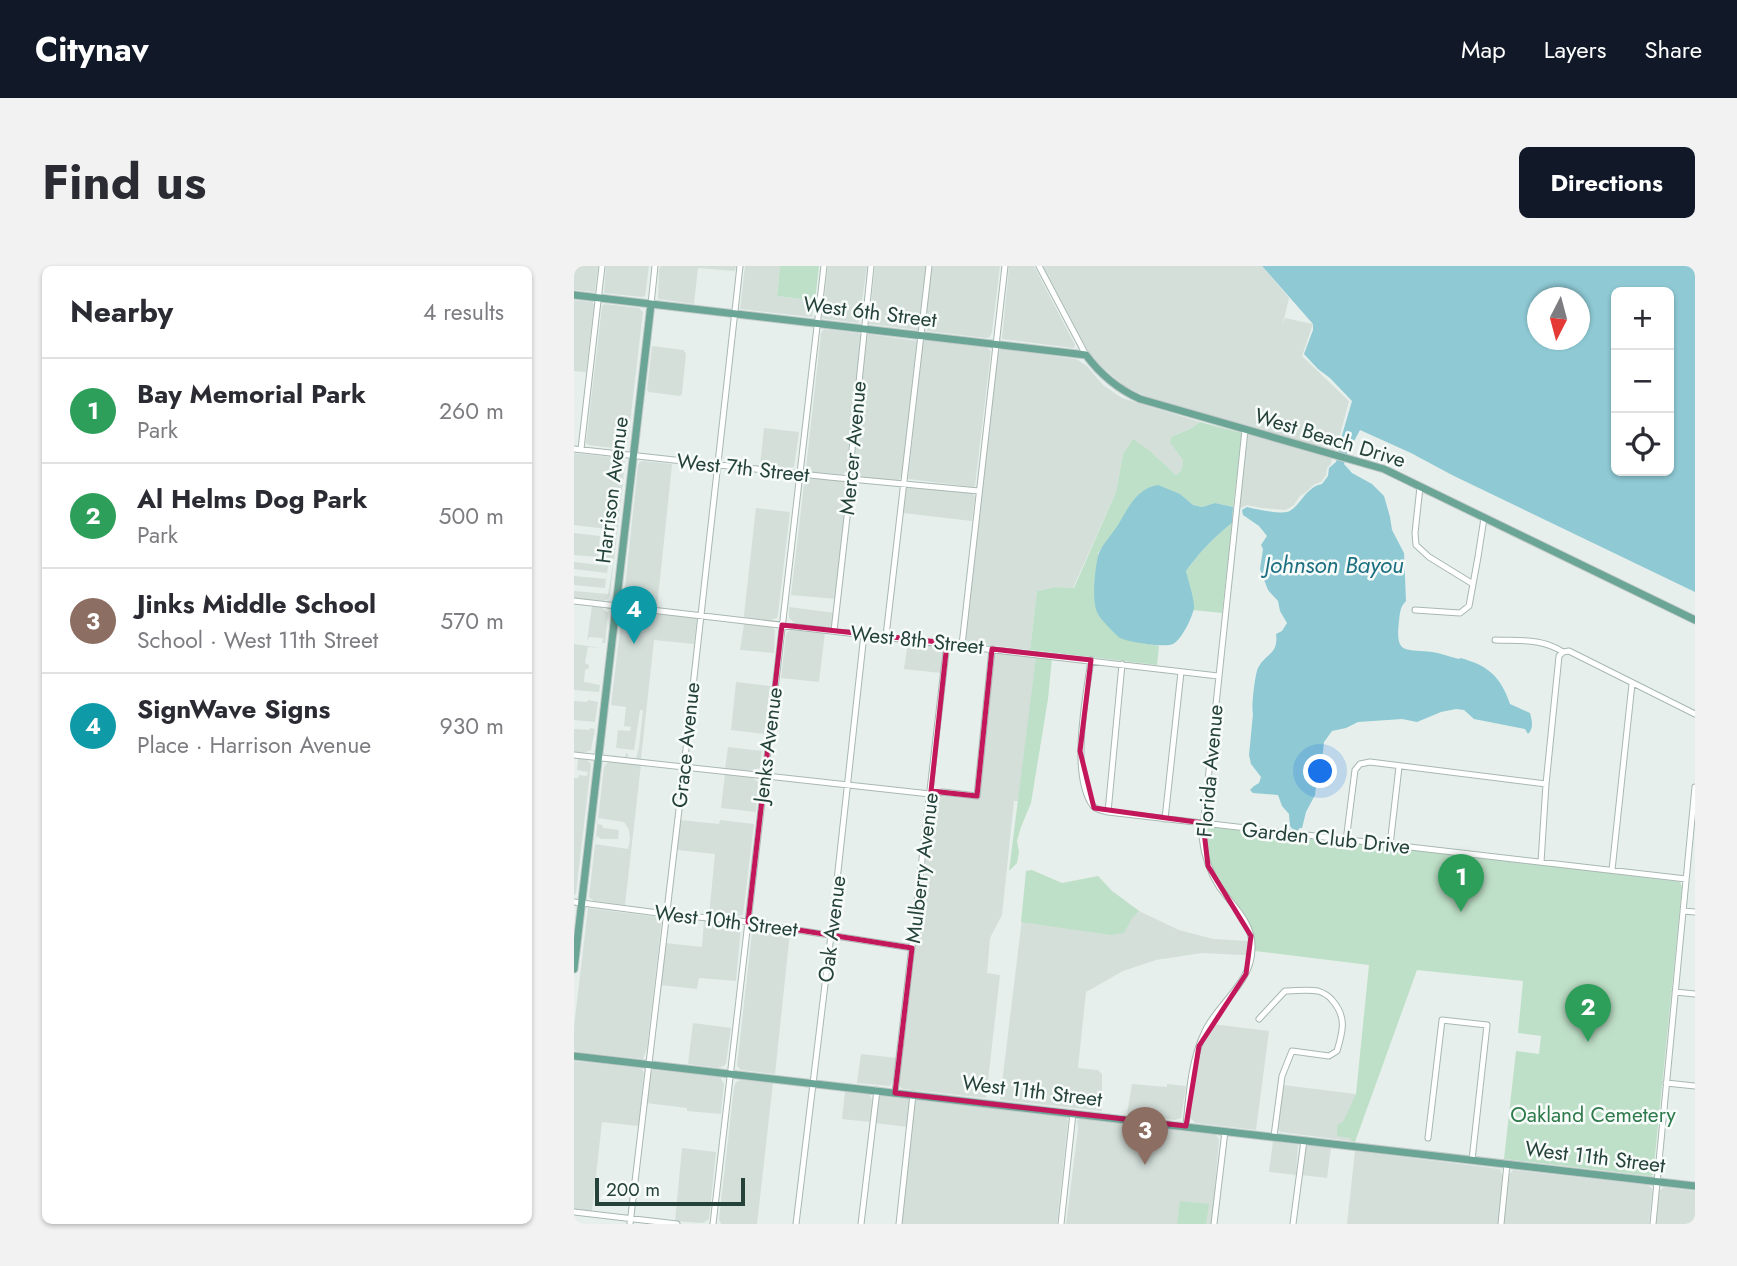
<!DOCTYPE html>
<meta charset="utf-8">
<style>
:root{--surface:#fff;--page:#f2f2f3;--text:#2b2b33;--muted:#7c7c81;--line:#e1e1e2;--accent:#111827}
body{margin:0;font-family:Jost,sans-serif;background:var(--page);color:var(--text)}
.controls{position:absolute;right:21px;top:21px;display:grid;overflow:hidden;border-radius:10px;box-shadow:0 2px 5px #0004}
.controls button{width:63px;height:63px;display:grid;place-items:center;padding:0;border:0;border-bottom:2px solid var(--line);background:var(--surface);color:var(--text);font:35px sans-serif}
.compass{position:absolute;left:953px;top:21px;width:63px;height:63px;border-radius:50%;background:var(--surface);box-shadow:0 2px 5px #0004;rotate:186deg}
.scale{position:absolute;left:21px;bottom:18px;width:150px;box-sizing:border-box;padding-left:7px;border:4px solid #24423a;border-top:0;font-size:19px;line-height:24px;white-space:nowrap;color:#24423a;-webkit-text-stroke:5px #f7fbf9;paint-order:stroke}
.you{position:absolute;left:747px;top:506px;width:24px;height:24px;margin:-18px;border:5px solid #fff;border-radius:50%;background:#1a73e8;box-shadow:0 0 0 10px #1a73e833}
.badge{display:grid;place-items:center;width:46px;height:46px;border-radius:50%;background:var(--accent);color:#fff;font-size:23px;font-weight:700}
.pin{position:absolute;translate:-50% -58px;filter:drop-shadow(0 2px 4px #0008)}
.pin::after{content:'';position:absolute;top:37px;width:24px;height:21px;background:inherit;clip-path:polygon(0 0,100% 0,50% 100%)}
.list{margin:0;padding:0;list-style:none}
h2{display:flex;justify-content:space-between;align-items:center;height:91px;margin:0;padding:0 28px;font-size:30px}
h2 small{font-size:23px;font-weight:400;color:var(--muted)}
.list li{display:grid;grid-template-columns:46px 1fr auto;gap:21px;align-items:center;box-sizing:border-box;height:105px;padding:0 28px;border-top:2px solid var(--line)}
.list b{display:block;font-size:26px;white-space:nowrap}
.list p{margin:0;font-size:23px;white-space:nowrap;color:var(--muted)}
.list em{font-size:23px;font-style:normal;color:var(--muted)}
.icon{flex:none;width:38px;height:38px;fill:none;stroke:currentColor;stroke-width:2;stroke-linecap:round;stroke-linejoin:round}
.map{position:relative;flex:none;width:1121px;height:958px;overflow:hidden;border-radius:10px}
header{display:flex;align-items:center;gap:42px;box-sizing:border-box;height:98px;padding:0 35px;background:var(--accent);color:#fff}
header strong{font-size:33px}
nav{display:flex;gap:38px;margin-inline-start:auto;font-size:24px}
.intro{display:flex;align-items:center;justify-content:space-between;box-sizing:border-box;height:168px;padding:0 42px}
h1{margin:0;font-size:49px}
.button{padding:18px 32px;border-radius:10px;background:var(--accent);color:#fff;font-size:24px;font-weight:700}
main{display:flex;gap:42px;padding:0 42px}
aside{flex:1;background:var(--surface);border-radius:10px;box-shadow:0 2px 5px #0004}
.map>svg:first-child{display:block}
.built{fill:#d4dfda;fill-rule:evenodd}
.green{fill:#bfe0c8}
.water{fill:#8ec9d4;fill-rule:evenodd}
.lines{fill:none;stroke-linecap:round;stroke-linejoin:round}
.minor-casing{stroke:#a8b8b2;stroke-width:7}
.major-casing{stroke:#c2cac8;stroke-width:9}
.minor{stroke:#fff;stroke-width:5}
.major{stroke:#6aa596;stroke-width:7}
.marked{fill:none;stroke:#c2185b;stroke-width:5;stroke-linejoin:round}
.labels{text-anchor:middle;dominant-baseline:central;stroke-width:5;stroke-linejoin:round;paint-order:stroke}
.street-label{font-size:21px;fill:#24423a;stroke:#f7fbf9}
.park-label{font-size:21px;fill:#2d7a4b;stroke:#f7fbf9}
.water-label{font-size:23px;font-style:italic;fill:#1c6f80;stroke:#f7fbf9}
</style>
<header>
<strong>Citynav</strong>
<nav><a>Map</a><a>Layers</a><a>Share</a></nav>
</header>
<div class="intro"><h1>Find us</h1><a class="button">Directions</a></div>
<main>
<aside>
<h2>Nearby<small>4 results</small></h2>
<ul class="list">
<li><span class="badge" style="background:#2e9e5b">1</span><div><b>Bay Memorial Park</b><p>Park</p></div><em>260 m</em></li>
<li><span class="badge" style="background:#2e9e5b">2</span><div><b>Al Helms Dog Park</b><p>Park</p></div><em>500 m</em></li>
<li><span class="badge" style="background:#8d6e63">3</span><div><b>Jinks Middle School</b><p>School · West 11th Street</p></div><em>570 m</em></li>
<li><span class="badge" style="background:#0f9aa8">4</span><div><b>SignWave Signs</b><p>Place · Harrison Avenue</p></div><em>930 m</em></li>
</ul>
</aside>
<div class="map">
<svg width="1121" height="958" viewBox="0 0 1121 958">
<rect width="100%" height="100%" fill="#e6efeb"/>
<path class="built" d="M0,0H24L21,26L0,24Z
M32,0H75L71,30L68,31L30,27Z
M87,0H162L161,5L124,2L120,38L84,33L85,4Z
M171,0H206L203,30L241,35L238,51L166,43Z
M254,0H293L285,57L251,53L248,52Z
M301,0H352L344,64L295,58Z
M357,0H426L418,66L416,71L412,72L353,65L352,51Z
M435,0H460L501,79L500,82L428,73Z
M469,0H688L715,32L708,61L711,52L739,58L728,90L775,135L762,184L719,174L584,136L552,121L527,100L514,85Z
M0,34L18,36L20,39L12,106L0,105Z
M30,38L65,42L69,46L54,174L52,181L49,183L14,179L12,177L28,40Z
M250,63L284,67L287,69L272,205L268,209L240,206L232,202L247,67Z
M294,68L343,75L328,209L325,214L322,215L281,211L277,205L292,69Z
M352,74L413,82L417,85L401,220L399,221L334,213L349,78L350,75Z
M78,80L110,84V86L112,87L108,128L106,130L75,126L73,124Z
M428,83L502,93L513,100L529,119L548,132L626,156L616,163L597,171L596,177L609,194L608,203L602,209L576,185L559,174L549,188L542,226L499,322L481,321L463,325L456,384L395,377L390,373L423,86Z
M190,162L225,166L220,201L214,202L186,200Z
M673,168L758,192L757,198L753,202L752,209L747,216L741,218L731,227L726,230L720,239L712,244L688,242L673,239L665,243Z
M0,187L46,192L50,194L51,197L36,329L34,333L29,335L0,332V325L34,328L40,293L28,291L30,270L42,272L43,269H42V264L0,259Z
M69,195L97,198L98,199L83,341L58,339L53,337L50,332L64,199L66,196Z
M240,212L274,216L275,222L263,333L217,329L230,218L233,213Z
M334,220L398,227L401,231L398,255L329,247L332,221Z
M182,242L216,246L204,348L203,352L197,354L171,352L170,349Z
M0,267L26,270L24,291L0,289Z
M0,296L34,300L33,307L0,303Z
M0,310L32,313L31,322L0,319Z
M18,340L27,341L34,347L31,377H28L29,372L15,371L13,375Z
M215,341L261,347L259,358L256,361L221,357L215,352Z
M56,344L123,352L120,378L80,374L67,493H63L54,492L48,491L40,490L38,489L51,492L52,487L54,488V492L62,493L65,481L69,444H66L60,484L42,482L44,464L56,465L57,461L50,460L52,441L37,439L48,348L50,345Z
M170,358L198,361L201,364L200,387L166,384Z
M224,363L251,366L245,416L207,412L212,368L216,364Z
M334,376L365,380L369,390L367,407L330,403Z
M0,378L28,382L14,381L11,397L15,399V402L11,404L10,416L26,419L25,426L0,424Z
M423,387L462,391L447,535H440L428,649L416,672L413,707L426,709L412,832L329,823L326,821L325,817L358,533L366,528L404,530L420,389Z
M162,416L196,420L190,468L157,464Z
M14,434L24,436L21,456L0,454V435L13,436Z
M16,462L21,463L17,484L9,487L0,486V463L15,464Z
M154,481L188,485L186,502L175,505L151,503Z
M0,491L13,494L17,498L2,627L0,630V512H4L5,509L13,510L14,506L3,504L4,493Z
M36,496L67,498L51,639L20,635L15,631L30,501L33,497ZM24,552L50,556L55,564L56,574L54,583L21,578L23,570L27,573H44L45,564L29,562L28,559L24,558Z
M151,508L177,511L184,516L182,546L147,542Z
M106,554L145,558L146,554L180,558L169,649L157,651L135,649L141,588L103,584Z
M524,610L538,625L565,645L605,664L639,673L675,675L674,691L673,689H668L628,687L582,694L549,705L512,726L504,802L524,804L528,808V845L426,834L451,628L521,636Z
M14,642L84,651L88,653L73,782L69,793L4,786L0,784V761Z
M130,654L156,657L167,661L162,715L125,712L123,723L86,719L91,677L128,681Z
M184,661L216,666L201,808L167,804L163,800L178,666L180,663Z
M119,757L157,762L152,797L150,800L144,802L114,798Z
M638,758L695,765L682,864L622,857L616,852L622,800L625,787Z
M287,788L323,792L319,814L316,820L283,817Z
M0,795L65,802L68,803L70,807L65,860L28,856L18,945L0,943Z
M79,804L146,811L150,818L147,848L113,845V842L72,837L75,810Z
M167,814L199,817L183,958H147L145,953L160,821L162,816Z
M558,818L593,821V818L612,820L607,852L601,854L553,848Z
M709,819L782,828L777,875L706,866L704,863Z
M271,825L294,828L296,830L298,834L296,856L268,853Z
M306,830L336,833L334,861L300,857L304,834Z
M341,834L492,851L494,855L483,958H327Z
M507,852L642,869L645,873L638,958H492L504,863L503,855Z
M699,875L724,879L722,909L695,906Z
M734,879L757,882L753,912L727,909L730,883Z
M108,882L142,886L135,953L129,957L101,955Z
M781,885L926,903L929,911L924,958H773Z
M939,904L1074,919L1078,923V928L1075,958H929L934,910Z
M1090,921L1121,925V958H1082L1085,925Z"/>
<path class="green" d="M206,0H245L241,35L203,30Z
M626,156L668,167L659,241L641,237L628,241L619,239L606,228L537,270L524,287L546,372L585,380L583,399L456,384L463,325L481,321L500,322L542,226L549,188L559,173L576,185L602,209L608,203L609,194L596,177L597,171L616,163Z
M658,257L648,347L619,344L612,305C625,287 640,271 658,257Z
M462,391L478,392L474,433L457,537L447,561L443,575L445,586L443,597L435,605Z
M634,561L925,593L1106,616L1108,621L1079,909L1076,910L930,893L942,785L965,788L967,770L944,767L949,715L843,704L781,876L777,875V872L763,870V859L769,856L782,828L795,699L681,685C681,649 656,637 641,607C634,594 632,579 631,564Z
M458,604L488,617L524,610L538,625L565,645L558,652L550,667L537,669L447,656L452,605Z
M606,935L635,938L632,958H603Z"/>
<path class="water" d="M688,0H1121V326L878,209L837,187L786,164L773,188L770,198L778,207L798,218L810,230L816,251L818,264L830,287L832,335C826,341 826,347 825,355C821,390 831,382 858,386C867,387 876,391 885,393L886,392C914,399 927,411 936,438L956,447C958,455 960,462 954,468L951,463L900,453L890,444L882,443L867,446L843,456L828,453L784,456L772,462L758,465L750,476L748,495L744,505L741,529L732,546L728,562H726L724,564H719L716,560L715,548L708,540L704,529L679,527L676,524L680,520L685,517L687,511L677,498L675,489L679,448C677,442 681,408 684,402C691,388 705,388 702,368L708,365L713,357L706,345L704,335L694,324L686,303L689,283L687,279L693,270L685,260L669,249L668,244L673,241C681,243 705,248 713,246C725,243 731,221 748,218L754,210L755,202L762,196L765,186L764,183L778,135L756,112L744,103L730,88L739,64V58ZM1042,26H1095V205H1042ZM964,32H1006V74H964Z
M584,219L606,228L619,239L628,241L641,237L659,241L658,257C640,271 625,287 612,305C614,314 621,335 620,342C618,352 608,373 599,378C591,382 554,376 546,372C542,369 526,353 524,348C517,336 521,304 524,290C526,281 539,267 544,259C554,242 563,222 584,219Z"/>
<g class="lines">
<defs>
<path id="minor" d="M465,0L512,89
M77,38L81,0
M0,183L255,211L405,225
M7,183L28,0
M846,221L841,267L842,279L855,291L899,318
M0,335L644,410
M841,344L886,347L895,340L904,291L910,252
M260,365L277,216L275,213L297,0
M312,370L355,0
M921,374C945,375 968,372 989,386L995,385L1121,448
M388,379L431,0
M517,394C512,431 496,509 519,540C523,544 529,545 534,546L1112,613
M0,489L356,528L369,526L403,530L418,383
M534,546L548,398
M591,553L607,406
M772,575L781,504L786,498L796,496L972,518
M816,579L825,501
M967,596L972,518L985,390L989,386
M1038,604L1058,418
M0,636L92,648L166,655L338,682
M1109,645L1121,646
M1101,726L1121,728
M685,753L711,725C722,725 734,723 744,725C750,727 754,729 758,734C773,751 769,765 763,785L755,790L718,785L708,810L700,870
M1092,817L1121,820
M321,827L373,377
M612,860C615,828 617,794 631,765C645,736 678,717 678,682C679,657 660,641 646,622C636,607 630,589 628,571L671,164
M854,872L868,754L913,759L898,894
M0,946L103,958
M56,958L110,501L166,0
M139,958L250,0
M222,958L257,669L290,368
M287,958L303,824
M325,958L339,828
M487,958L499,847
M640,958L651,865
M719,958L730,874
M927,958L933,898
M1079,958L1121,521"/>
<path id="major" d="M0,29L512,89C526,108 544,123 566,133L810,203L1121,354
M0,703L77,38
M0,790L1121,920"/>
</defs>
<use href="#minor" class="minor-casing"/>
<use href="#major" class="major-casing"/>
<use href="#minor" class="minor"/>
<use href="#major" class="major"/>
</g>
<path class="marked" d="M208,359L373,377L357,525L403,530L418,383L517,394L506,485L520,542L629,557L634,600L677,670L672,708L625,780L612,860L321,827L338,682L174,656Z"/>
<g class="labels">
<g class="street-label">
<text transform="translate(296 46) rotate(7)">West 6th Street</text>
<text transform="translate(756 172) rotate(17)">West Beach Drive</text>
<text transform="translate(279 182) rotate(-85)">Mercer Avenue</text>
<text transform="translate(169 202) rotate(6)">West 7th Street</text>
<text transform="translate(38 224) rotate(-83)">Harrison Avenue</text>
<text transform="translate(343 374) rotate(6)">West 8th Street</text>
<text transform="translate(112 479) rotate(-84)">Grace Avenue</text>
<text transform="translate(194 479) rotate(-83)">Jenks Avenue</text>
<text transform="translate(636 505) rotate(-85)">Florida Avenue</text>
<text transform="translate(752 572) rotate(6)">Garden Club Drive</text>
<text transform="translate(348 602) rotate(-83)">Mulberry Avenue</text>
<text transform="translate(152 655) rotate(7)">West 10th Street</text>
<text transform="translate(258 663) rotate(-83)">Oak Avenue</text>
<text transform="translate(458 825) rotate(7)">West 11th Street</text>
<text transform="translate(1021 891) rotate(7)">West 11th Street</text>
</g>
<g class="park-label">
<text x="1019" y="849">Oakland Cemetery</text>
</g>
<g class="water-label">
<text x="760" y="299">Johnson Bayou</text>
</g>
</g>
</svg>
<div class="controls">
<button>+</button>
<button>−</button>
<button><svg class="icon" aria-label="locate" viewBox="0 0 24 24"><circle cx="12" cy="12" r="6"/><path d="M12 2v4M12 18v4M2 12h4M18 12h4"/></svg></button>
</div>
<svg class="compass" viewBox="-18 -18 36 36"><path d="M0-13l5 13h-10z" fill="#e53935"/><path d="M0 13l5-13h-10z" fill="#7c7c81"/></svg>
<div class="scale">200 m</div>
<div class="you"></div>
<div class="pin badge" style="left:887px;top:646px;background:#2e9e5b">1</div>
<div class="pin badge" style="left:1014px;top:776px;background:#2e9e5b">2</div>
<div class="pin badge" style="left:571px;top:899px;background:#8d6e63">3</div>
<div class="pin badge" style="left:60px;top:378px;background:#0f9aa8">4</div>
</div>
</main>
